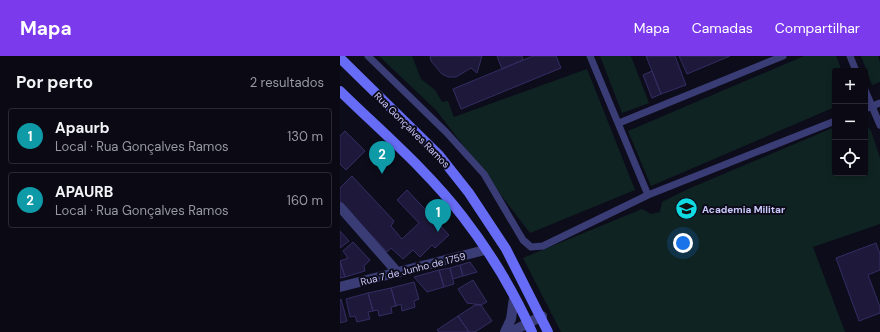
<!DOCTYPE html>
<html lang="pt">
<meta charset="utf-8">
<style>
:root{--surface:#0a0914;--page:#13121d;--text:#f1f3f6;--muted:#999aa0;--line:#2a2a34;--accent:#7c3aed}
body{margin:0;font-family:"DM Sans",sans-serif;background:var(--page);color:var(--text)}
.controls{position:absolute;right:12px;top:12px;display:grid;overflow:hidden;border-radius:4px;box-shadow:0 2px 6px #0003}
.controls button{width:36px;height:36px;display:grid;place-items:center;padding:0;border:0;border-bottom:1px solid var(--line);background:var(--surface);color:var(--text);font:20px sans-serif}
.you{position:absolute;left:343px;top:187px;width:14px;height:14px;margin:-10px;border:3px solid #fff;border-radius:50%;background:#1a73e8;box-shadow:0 0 0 6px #1a73e833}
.badge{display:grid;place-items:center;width:26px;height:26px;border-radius:50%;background:var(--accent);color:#fff;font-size:13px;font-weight:700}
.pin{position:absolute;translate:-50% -33px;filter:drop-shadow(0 1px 2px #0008)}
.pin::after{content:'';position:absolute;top:21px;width:14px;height:12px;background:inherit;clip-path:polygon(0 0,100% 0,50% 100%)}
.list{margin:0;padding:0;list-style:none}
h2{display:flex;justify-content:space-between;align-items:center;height:52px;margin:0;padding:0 16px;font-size:17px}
h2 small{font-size:13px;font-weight:400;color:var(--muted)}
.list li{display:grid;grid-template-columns:26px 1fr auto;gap:12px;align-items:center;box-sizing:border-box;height:56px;margin:0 8px 8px;padding:0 8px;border:1px solid var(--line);border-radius:4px}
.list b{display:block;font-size:15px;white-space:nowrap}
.list p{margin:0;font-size:13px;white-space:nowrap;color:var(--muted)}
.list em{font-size:13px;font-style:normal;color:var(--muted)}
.icon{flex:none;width:22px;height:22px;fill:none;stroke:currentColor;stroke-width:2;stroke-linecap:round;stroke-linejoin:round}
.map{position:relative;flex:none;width:540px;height:276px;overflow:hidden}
header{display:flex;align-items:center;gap:24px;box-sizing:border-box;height:56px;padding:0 20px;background:var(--accent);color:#fff}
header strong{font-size:19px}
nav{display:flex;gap:22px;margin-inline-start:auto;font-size:14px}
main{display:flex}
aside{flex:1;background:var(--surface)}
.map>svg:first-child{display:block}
.green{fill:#0f2422}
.building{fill:#1e193a;stroke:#342d64}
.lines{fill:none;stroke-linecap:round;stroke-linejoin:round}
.lane{stroke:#3a3c76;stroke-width:7}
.street{stroke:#3a3c76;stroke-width:10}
.secondary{stroke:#666cf5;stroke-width:10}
.labels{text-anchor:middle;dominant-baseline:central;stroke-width:4;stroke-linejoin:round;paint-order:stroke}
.street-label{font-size:10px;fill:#cbc9fb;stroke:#0d0c1a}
.poi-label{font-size:10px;font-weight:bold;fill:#cbc9fb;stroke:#0d0c1a;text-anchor:start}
</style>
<header>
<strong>Mapa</strong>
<nav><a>Mapa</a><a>Camadas</a><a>Compartilhar</a></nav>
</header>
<main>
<aside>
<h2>Por perto<small>2 resultados</small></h2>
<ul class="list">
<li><span class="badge" style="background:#0f9aa8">1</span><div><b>Apaurb</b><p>Local · Rua Gonçalves Ramos</p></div><em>130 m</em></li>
<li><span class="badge" style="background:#0f9aa8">2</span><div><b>APAURB</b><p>Local · Rua Gonçalves Ramos</p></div><em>160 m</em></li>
</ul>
</aside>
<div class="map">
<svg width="540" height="276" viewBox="0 0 540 276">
<rect width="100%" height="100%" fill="#0d0c1a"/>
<path class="green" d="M39,0H72L81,23L95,34L102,46L108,45L114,61L247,13L295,134L190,177L96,54Z
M260,0H291L309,47L282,57Z
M464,0H496L502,15H495V51L311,130L288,75Z
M521,0H538L540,6V26L532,29Z
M525,66L531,75L540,102V168L473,191L505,276H221L183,202L302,153L311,158L320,156L322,146L348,133L495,71V117H525Z"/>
<path class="building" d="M90,0H142L137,17L131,12L116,21H108L102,18L91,5Z
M157,0H182L183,4L162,13Z
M193,0H216L221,12L121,53L113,33Z
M306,0H335L346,29L321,38Z
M339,0H390L347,18Z
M312,15L321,38L312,42L303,19Z
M5,75L25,95L6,114L0,108V80Z
M12,120L54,165L51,170L62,183L79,167L57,144L67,134L109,179L95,192L92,189L80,201L73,194L63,203L51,192L47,196L0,146V132Z
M0,175L9,185L0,192Z
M13,186L30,204L24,210L25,215L5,221L0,205L8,202L3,195Z
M536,187L540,198V214L528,219L540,251V257L519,265L496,202Z
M0,205L5,221L0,222Z
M130,206L137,216L123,220L120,209Z
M120,209L123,220L113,223L110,212Z
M110,212L114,228L104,231L99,214Z
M99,214L104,231L87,236L74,221Z
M133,224L147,246L141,249L127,247L118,233Z
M74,226L79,243L74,245L75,251L62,255L61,248L56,250L51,232Z
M51,232L56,250L51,251L52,257L39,260L38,254L33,255L28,237Z
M28,237L33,255L28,256L30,263L17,266L15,260L10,261L6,243Z
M1,243L7,265L0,267V244Z
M135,249H141L152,265L135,276H129L118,260Z
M118,260L129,276H99L97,274Z"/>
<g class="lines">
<path class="lane" d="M28,0L106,76L144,118L183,184L191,191L203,190L308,139
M250,0L308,139L495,65
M510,0L516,15
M525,34L540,69
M525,53L540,47
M279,67L443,0"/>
<path class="street" d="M0,151L58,217
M0,231L145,194
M165,276L171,263L174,242
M171,276L202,260"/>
<path class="secondary" d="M0,2L99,99L129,137L166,193L208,276
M0,35C42,76 88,115 123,161C150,196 174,236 192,276"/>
</g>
<defs>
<symbol id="university-disc" viewBox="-11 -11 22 22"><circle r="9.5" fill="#0fdae1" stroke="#0d0c1a"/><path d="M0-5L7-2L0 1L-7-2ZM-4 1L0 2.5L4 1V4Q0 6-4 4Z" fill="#111"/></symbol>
</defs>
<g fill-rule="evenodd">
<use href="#university-disc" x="334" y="140" width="25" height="25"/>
</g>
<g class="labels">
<g class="street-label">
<text transform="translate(72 74) rotate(45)">Rua Gonçalves Ramos</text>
<text transform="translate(73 213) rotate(-14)">Rua 7 de Junho de 1759</text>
</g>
<g class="poi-label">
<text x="362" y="153">Academia Militar</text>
</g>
</g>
</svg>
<div class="controls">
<button>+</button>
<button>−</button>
<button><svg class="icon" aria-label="locate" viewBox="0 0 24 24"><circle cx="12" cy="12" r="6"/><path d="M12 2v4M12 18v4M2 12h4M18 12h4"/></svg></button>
</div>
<div class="you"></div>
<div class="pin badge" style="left:98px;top:176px;background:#0f9aa8">1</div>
<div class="pin badge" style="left:42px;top:118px;background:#0f9aa8">2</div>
</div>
</main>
